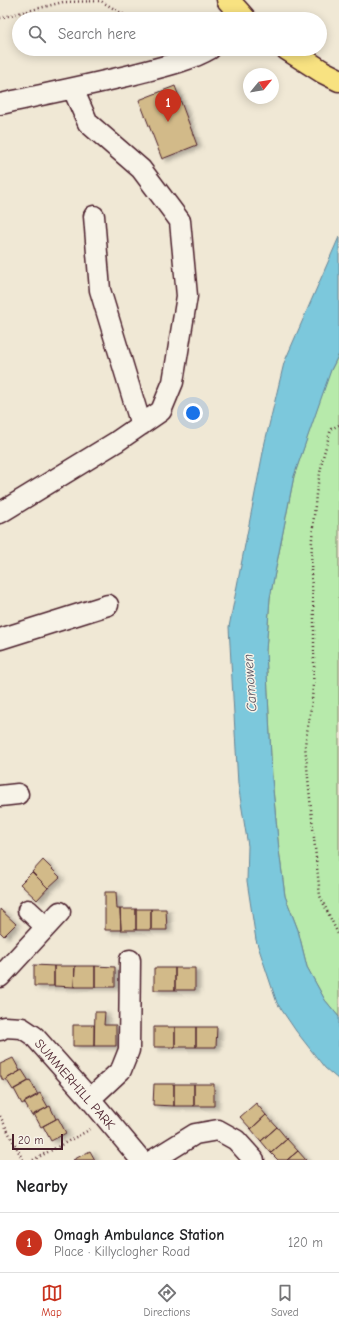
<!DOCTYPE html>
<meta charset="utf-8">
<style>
:root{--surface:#fff;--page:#f6f6f6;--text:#202124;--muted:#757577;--line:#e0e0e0;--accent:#c8321e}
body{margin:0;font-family:"Comic Neue",sans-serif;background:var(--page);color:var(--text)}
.compass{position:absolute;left:243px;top:68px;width:36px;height:36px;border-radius:50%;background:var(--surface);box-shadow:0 2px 10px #0003;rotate:60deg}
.scale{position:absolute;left:12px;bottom:10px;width:51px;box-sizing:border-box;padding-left:4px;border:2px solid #4a1f2b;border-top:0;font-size:11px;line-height:14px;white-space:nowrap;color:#4a1f2b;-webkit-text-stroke:3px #f7f3e8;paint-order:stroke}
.you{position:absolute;left:193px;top:413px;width:14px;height:14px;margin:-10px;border:3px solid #fff;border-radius:50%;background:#1a73e8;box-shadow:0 0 0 6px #1a73e833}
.badge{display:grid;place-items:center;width:26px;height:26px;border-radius:50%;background:var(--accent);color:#fff;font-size:13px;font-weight:700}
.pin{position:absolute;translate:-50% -33px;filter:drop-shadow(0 1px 2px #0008)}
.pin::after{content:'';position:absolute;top:21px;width:14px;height:12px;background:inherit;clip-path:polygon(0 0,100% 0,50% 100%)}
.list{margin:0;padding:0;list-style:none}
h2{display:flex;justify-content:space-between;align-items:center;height:52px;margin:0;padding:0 16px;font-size:17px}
h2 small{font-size:13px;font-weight:400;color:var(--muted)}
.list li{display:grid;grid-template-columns:26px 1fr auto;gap:12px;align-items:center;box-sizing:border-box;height:60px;padding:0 16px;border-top:1px solid var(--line)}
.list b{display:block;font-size:15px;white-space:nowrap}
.list p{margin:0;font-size:13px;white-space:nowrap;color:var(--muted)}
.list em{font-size:13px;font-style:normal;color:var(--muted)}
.icon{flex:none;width:22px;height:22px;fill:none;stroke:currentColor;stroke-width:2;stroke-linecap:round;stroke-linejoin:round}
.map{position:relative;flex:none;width:339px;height:1160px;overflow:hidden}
.search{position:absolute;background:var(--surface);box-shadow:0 2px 10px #0003;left:12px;right:12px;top:12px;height:44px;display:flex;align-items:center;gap:10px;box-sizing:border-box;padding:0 14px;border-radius:22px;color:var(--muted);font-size:15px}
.sheet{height:112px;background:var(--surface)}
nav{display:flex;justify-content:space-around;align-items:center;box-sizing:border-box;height:56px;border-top:1px solid var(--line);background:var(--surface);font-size:11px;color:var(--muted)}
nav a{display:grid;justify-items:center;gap:2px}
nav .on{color:var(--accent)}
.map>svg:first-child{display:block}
.green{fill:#b7eaab;stroke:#80846b}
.water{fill:#7cc8dc;stroke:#688495}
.building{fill:#d2ba89;stroke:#4a1f2b;filter:url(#shadow)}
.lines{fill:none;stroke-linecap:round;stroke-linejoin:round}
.minor-casing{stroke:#4a1f2b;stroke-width:23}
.highway-casing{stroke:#4a1f2b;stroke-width:25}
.path{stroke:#4a1f2b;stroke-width:2.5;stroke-dasharray:1 3;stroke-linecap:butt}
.minor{stroke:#f7f3e8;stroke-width:20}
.highway{stroke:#f8e281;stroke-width:22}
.labels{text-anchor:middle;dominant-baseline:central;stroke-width:3;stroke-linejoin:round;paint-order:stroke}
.street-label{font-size:13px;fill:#4a1f2b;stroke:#f7f3e8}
.water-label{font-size:14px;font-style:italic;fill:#595260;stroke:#f7f3e8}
</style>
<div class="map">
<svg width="339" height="1160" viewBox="0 0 339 1160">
<defs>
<filter id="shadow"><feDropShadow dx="4.5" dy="2.5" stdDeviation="2" flood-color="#0004"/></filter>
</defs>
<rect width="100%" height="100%" fill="#f0e8d5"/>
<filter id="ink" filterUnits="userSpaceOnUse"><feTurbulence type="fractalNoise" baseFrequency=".025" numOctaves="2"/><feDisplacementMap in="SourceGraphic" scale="8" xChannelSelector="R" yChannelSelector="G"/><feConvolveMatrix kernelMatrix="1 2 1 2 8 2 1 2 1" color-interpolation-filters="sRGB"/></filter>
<g filter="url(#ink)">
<path class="green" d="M339,354V1017L325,1000L307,967L298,930L285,896L279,850L272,779L266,651L270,598L294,476L329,374Z"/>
<path class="water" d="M339,237V354L331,370L294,476L270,598L266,651L272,779L279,850L285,896L298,930L307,967L325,1000L339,1017V1080L325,1068L296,1031L277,1003L256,940L247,881L248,846L238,784L229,627L265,442L284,363Z"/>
<path class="building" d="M175,86L197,145L162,159L139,100Z
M43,860L60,877L48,888L32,872Z
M32,872L48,888L37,900L20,884Z
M105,892H116L117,909H120L121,930H105Z
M0,909L16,924L4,936L0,932Z
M120,909H136V930H121Z
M136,909H151V930H136Z
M151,909H166L167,930H151Z
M34,965L54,966V986H34Z
M54,966H75L74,987L54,986Z
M75,966H95V987H74Z
M95,966L115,967V987H95Z
M154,968H175V990H154Z
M175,968H195V990H175Z
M95,1012H105L104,1025H116V1046H94Z
M73,1025H94V1046H73Z
M154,1027H175V1047H154Z
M175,1027H196V1047H175Z
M196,1027H217L216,1047H196Z
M13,1058L20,1071L3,1081L0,1075V1064Z
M22,1070L29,1081L13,1090L6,1079Z
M30,1080L38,1095L22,1104L14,1089Z
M154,1084H174V1106L153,1105Z
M174,1084H194V1106H174Z
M194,1084H214V1106H194Z
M40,1093L48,1107L32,1116L24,1102Z
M256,1103L266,1115L251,1129L240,1117Z
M50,1106L56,1119L41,1127L34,1114Z
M266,1115L277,1127L261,1141L251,1129Z
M58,1118L66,1133L51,1141L43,1126Z
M277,1127L287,1139L271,1153L261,1141Z
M287,1139L298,1151L287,1160H278L271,1153Z
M90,1151L95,1160H73Z
M298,1151L306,1160H287Z"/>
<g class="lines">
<defs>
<path id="minor" d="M0,104C45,94 90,85 135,74C158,68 190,61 210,49
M94,216L100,290L141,425
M0,513L116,442L161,411L173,382L187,296L180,221L141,169L88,123L73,89
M0,639L108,605
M0,796L18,794
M28,910L46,927
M0,977L60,912
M0,1030L4,1027L22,1028L34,1036L90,1099L141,1160
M90,1099L121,1070L129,1050L130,960
M153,1160L195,1134L218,1130L236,1140L254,1160"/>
<path id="highway" d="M228,0L245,19
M287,49L323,72L339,80"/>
</defs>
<use href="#minor" class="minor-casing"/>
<use href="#highway" class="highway-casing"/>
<path class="path" d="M0,18L63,2L101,1L131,19
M339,425L331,429L323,457L316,494L312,538L311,573L314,617V667L312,701L305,745L310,799L320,896L339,936
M0,1116L23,1160
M33,1160L91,1129"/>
<use href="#minor" class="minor"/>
<use href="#highway" class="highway"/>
</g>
</g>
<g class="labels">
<g class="street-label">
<text transform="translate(75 1084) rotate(49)">SUMMERHILL PARK</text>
</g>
<g class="water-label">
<text transform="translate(250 683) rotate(-94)">Camowen</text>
</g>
</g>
</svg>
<svg class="compass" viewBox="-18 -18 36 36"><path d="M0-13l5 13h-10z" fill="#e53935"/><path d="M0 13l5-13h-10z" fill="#757577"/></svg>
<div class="scale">20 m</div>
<div class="you"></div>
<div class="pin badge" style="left:168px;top:122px">1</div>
<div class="search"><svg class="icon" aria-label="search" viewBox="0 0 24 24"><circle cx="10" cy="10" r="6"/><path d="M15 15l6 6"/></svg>Search here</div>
</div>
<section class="sheet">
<h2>Nearby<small></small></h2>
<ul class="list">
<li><span class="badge">1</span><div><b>Omagh Ambulance Station</b><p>Place · Killyclogher Road</p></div><em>120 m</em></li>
</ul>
</section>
<nav>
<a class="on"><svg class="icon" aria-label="map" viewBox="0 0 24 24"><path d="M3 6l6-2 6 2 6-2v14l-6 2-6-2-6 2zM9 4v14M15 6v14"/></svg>Map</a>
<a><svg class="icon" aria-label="directions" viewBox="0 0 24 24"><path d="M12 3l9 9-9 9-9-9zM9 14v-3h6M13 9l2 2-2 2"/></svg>Directions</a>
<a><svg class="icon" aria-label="saved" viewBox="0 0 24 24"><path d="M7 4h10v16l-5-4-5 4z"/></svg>Saved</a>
</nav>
